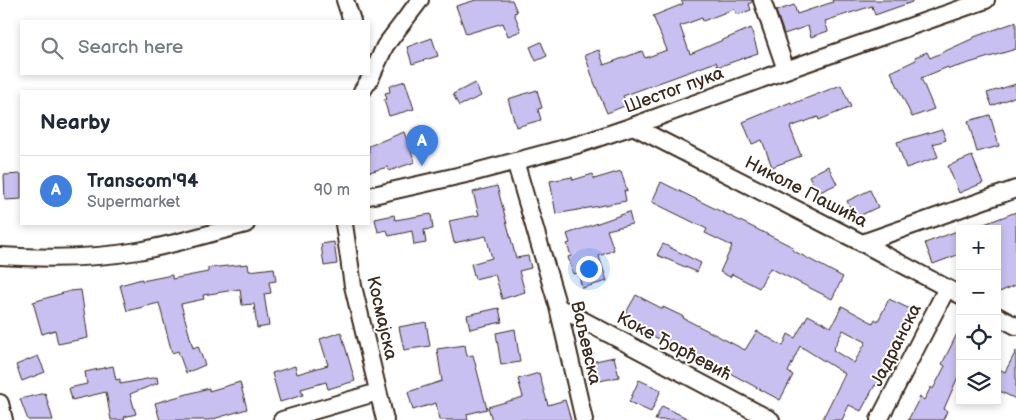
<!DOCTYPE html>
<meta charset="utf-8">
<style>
:root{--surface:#fff;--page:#f2f2f3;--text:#1f2937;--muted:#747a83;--line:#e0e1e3;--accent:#7c3aed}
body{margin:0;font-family:"Balsamiq Sans",sans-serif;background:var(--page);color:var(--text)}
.controls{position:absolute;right:15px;bottom:15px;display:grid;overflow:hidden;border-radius:0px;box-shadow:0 2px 8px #0003}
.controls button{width:45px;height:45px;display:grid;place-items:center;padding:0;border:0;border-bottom:1px solid var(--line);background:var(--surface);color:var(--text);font:25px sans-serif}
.you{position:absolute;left:588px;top:268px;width:18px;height:18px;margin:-12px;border:4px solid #fff;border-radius:50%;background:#1a73e8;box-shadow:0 0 0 8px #1a73e833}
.badge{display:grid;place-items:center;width:32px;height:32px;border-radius:50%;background:var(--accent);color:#fff;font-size:16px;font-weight:700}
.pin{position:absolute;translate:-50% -41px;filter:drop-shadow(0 1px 2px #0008)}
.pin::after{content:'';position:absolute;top:26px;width:18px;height:15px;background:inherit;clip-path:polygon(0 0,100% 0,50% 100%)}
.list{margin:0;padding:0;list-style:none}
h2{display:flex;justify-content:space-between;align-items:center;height:65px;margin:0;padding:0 20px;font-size:21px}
h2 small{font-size:16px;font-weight:400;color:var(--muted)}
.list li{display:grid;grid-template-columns:32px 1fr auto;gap:15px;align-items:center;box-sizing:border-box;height:70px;padding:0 20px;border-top:1px solid var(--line)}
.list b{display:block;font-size:19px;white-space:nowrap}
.list p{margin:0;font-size:16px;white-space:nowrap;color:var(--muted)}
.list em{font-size:16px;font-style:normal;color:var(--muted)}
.icon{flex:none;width:28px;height:28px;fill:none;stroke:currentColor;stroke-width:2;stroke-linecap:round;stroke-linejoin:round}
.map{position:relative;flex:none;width:1016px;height:420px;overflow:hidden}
.search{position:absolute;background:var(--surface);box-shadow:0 2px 8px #0003;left:20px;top:20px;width:350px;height:55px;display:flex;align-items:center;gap:12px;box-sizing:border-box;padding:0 18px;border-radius:0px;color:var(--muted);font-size:19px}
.panel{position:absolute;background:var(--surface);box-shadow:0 2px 8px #0003;left:20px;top:90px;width:350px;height:135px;border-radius:0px}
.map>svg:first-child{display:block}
.building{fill:#c9c0f2;stroke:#3b2a1e;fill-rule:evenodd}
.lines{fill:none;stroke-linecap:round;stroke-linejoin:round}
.street-casing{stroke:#3b2a1e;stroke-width:20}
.street{stroke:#fff;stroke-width:16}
.labels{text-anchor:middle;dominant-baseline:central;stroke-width:4;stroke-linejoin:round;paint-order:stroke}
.street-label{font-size:18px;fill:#3b2a1e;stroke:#fff}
</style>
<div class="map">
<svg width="1016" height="420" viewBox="0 0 1016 420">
<rect width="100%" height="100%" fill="#fff"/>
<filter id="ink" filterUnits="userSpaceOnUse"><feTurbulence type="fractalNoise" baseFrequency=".02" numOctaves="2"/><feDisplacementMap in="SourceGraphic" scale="10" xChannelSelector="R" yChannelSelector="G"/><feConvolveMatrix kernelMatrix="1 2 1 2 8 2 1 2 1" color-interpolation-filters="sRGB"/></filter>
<g filter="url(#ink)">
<path class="building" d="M476,0H512L517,12L514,13L521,31L508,36L503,23L466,34L456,6Z
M681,0H752V2L749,4L751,10L737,15L734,9L703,21L702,18L680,26L690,54L751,28L758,53L718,67L716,62L623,96L627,105L607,113L594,82L585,55L599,50L604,65L642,51L645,58L667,50L653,16L683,4Z
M832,0H912V2L875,15L872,6L825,21L828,31L811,37L808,26L784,34L776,11L794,5L797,14L833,2Z
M1016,22V49L949,69L948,67L921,78L934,109L912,117L891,72L916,60L915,57L927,52L930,58L974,38V37Z
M432,38L438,56L412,64L407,47Z
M541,42L547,56L536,61L530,47Z
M405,81L414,109L389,116L384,100L387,99L385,93L390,92L389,86Z
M475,83L481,96L459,106L453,94Z
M1016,84V96L992,106L987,93Z
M841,85L851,107L819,120L818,117L790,127L801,156L772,167L762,140L752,144L743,122L791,102L792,104Z
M537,90L542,108L538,109L541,120L516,127L508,99Z
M990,115L999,146L977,152L968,121Z
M942,129L946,140L933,144L938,157L906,168L897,142Z
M404,132L415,162L389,171L388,167L369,172V146Z
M972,156L983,183L959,193L948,166Z
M828,166L837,184L818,193L809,176Z
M621,171L627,191L624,190L626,201L556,214L550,181L572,177L573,180L593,174L594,179Z
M21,174V199L5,200L4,175Z
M661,182L793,247L792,250L843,277L832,299L770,268L759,288L732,274L730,277L720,272L732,246L705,233L707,229L652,202Z
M497,186L516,258L528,256L531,268L519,271L525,292L502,299L495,274L475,279L471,264L492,258L486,236L454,243L449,221L479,215L473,192Z
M870,190L878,207L855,218L847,201Z
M629,212L632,224L607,230L614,250L599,256L607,281L582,288L578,273L573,274L568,257L571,256L567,244L570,243L567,234Z
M1016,212V285L997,293V229L974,228Z
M431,214L433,229L424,230L426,243L414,245L412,231L389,236L387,230L378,232L375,219L394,215L395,220Z
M960,230V254L933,264L925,243Z
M334,242L337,264L324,266L321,244Z
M663,244L701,263L697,272L657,255Z
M248,264L249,271L274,268L276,281L269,282L271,293L264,294L269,326L257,328L254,304L242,305L240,289L203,295L204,299L181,304L193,348L198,346L205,365L186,373L178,351L172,353L159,303L127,311L120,285L142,279V281L172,275V279L208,272V268Z
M81,290L88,338L58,344L55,330L42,334L33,302L70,291Z
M636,295L663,309V307L684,317L683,318L745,350L757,331L783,346L788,334L795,338L808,315L831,327L842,306L873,323L875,319L878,321L889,299L912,310L900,332L902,333L887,362L889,364L877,386L875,385L861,411L849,405L842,420H822L845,374L800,346L788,372L793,375L780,400L724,370L723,371L671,344L650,335L652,331L624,316ZM843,330L866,342L854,363L833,350Z
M499,308L502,322L470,329L467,315Z
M426,322L430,346L404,350L399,327Z
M960,328V372L944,409L947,411L943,420H908L920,397L924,400L931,387L933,389L945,366L942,364Z
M515,329L520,362L501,365L496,333Z
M341,332L355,381L328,389L326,382L301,389L303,395L280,402L272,373L295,366L297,374L328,365L320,339Z
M465,345L467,356L473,355L487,409L467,414L468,420H439L436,403L413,410L408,392L442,381L437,349Z
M1016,351V399L997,390V368L1005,372Z
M38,356L45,372L22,381L16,365Z
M614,357L619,377L590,383L586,363Z
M113,366L116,380L120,379V384L157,377L158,383L130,394L136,414L124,417L125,420H111L106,392L72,400L69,388L87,384L85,372Z
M539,373L548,405L565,400L571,420H492L488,407L523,397L518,379Z
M639,380L661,390L651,412L629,402Z
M240,382L247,409L210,420H160L155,403L209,388V391Z
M45,393L53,420H28L20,399Z
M662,406L691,420H655Z"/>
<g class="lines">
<defs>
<path id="street" d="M345,0L352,21
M762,0L786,70
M362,91L370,79L385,46L420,0
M633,126L862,243L960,295
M515,161L558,307L584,420
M369,196L475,172L580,144L633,126L786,70L986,0
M344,224L353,286L385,420
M862,243L1016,189
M0,256C46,259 92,259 138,251C174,245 210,233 246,224
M558,307L771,420
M997,316L1016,326
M0,403L4,420
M282,420L378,392
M879,420L947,288"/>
</defs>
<use href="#street" class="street-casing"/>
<use href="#street" class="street"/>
</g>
</g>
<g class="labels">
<g class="street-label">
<text transform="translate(674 90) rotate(-20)">Шестог пука</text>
<text transform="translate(806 192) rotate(27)">Николе Пашића</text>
<text transform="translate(382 318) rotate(77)">Космајска</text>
<text transform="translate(586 343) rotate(77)">Ваљевска</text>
<text transform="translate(896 345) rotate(-63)">Јадранска</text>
<text transform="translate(674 346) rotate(28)">Коке Ђорђевић</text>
</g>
</g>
</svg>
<div class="controls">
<button>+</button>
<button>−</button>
<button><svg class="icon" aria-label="locate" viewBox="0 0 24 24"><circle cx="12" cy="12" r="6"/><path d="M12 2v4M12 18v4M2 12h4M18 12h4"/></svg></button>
<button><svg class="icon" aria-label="layers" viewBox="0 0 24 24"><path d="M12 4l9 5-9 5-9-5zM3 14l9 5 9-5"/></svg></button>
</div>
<div class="you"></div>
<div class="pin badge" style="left:422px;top:166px;background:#3f7fe0">A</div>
<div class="search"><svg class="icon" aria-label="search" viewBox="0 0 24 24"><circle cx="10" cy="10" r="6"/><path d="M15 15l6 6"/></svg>Search here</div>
<section class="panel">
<h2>Nearby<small></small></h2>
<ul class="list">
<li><span class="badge" style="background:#3f7fe0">A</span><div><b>Transcom'94</b><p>Supermarket</p></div><em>90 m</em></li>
</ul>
</section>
</div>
